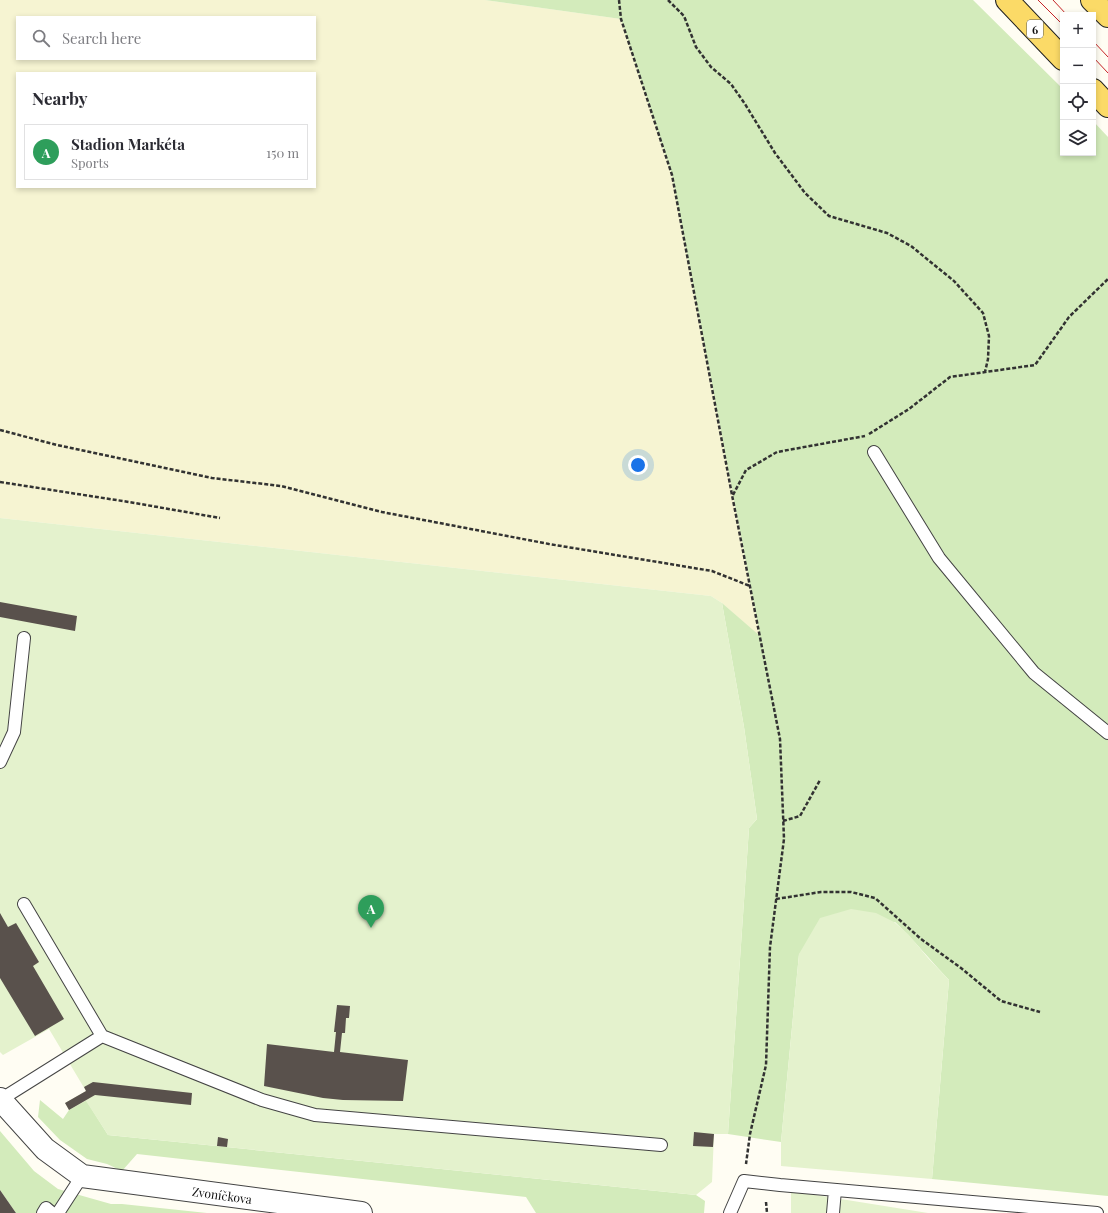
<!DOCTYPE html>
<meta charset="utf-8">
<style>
:root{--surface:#fff;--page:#f7f7f7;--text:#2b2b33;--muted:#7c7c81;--line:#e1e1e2;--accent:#0f766e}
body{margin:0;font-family:"Playfair Display",serif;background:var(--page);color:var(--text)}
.controls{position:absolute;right:12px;top:12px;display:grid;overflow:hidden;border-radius:0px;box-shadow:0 2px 6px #0003}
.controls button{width:36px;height:36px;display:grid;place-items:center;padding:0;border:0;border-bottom:1px solid var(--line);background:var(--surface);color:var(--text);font:20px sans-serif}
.you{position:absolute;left:638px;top:465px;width:14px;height:14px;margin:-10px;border:3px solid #fff;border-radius:50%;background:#1a73e8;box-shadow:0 0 0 6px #1a73e833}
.badge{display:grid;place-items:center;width:26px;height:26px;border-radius:50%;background:var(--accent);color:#fff;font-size:13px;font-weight:700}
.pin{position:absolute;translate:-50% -33px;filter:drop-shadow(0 1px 2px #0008)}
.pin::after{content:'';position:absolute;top:21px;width:14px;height:12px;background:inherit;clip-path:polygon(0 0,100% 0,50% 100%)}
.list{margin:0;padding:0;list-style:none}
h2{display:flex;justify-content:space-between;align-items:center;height:52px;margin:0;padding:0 16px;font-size:17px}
h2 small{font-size:13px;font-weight:400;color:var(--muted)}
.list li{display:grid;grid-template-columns:26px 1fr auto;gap:12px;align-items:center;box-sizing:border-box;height:56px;margin:0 8px 8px;padding:0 8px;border:1px solid var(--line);border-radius:0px}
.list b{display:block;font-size:15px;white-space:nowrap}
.list p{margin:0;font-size:13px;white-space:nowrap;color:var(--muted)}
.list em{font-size:13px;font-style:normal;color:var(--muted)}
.icon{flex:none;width:22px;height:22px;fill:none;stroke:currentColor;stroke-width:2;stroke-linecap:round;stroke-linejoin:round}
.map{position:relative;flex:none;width:1108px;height:1213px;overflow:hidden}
.search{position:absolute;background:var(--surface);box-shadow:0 2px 6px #0003;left:16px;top:16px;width:300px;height:44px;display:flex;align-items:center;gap:10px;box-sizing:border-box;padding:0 14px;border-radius:0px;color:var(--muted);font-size:15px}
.panel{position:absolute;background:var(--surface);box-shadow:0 2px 6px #0003;left:16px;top:72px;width:300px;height:116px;border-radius:0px}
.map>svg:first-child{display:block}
.farmland{fill:#f6f4d2;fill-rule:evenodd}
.green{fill:#d3ebbb}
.pitch{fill:#e4f2cd}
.building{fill:#59514c}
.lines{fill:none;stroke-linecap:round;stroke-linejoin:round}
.lane-casing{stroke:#434343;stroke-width:14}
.street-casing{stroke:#434343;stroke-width:24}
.primary-casing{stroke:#212121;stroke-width:24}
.path{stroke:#323232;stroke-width:2.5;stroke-dasharray:4 2;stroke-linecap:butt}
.lane{stroke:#fff;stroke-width:12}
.street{stroke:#fff;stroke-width:22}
.primary{stroke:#fbda67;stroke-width:22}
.tram{stroke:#c52327;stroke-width:1}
.labels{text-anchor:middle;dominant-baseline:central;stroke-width:4;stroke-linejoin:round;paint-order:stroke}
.shield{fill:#fff;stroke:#585858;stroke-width:1}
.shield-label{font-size:11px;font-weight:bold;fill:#101010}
.street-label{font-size:12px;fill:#101010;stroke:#fff}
</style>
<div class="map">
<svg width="1108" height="1213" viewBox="0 0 1108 1213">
<rect width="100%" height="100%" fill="#fffdf3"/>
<path class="farmland" d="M0,0H485L621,19L672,175L760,637L722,603L711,596L0,518ZM17,17H315V59H17ZM17,73H315V187H17Z"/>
<path class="green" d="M485,0H973L1063,89V153H1093V121L1108,137V1196L932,1179L949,980C931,961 914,940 895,922L799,954L781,1142L728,1134L749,828L757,819L744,727L722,603L760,636L672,175L621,19Z
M40,1100L63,1119L69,1110L86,1100L108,1135L696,1195L705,1201L704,1213H536L526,1197L137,1154L122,1171L107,1164L87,1159L60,1140L38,1117Z
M0,1131L34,1171L58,1189L111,1204H122L207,1213H16L0,1190Z"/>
<path class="pitch" d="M0,518L711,596L722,603L744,727L757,819L749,828L728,1134H714L712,1182L696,1195L108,1135L86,1101L69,1110L65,1103L86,1091L49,1029L3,1055L0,1052Z
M851,909L876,913L894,922L908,934L928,958L949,980L932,1179L781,1166V1142L799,954L820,918Z
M791,1191L928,1213H791Z"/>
<path class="building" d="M0,602L77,616L75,631L0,617Z
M0,913L8,927L16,923L39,962L33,966L64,1019L35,1036L0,978Z
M337,1005L350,1006L349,1018H346L345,1033H342L340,1052L408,1060L403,1101L343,1100L323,1098L264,1086L267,1044L334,1052L336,1032H334Z
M93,1082L192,1093L191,1105L95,1095L69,1110L65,1103L86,1091L84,1087Z
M694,1132L714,1134L713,1147L693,1146Z
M218,1137L228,1139L227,1147L217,1146Z
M0,1190L16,1213H0Z"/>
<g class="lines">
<defs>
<path id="lane" d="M874,452L939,558L1034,673L1108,733
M0,762L14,732L24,638
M24,904L102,1036
M0,1100L102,1036L262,1100L315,1115L661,1145
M43,1213L46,1208L52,1213
M58,1213L82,1176
M730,1213L744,1181L780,1185L1097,1213
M833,1213L835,1190"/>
<path id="street" d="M0,1099L45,1149L82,1176L361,1213"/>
<path id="primary" d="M1007,0L1063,59
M1092,0L1108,16
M1093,90L1108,106"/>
</defs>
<use href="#lane" class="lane-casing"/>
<use href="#street" class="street-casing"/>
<use href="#primary" class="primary-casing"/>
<path class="path" d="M619,0L621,19L672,175L732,495L780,739L784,839L770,947L766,1065L750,1134L746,1164
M668,0L684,16L696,47L711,67L731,84L745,104L775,153L805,193L829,216L887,233L911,246L954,281L983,313L989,336L988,359L985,372
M0,430L57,445L212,478L281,486L382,512L549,544L712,571L750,586
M869,434L909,409L950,377L1035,365L1069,317L1108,279
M0,482L129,502L220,518
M733,495L746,470L777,452L865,436
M783,821L800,816L820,780
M776,899L821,892H851L875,898L921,939L961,968L1001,1001L1040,1012
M766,1202L767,1213"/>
<use href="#lane" class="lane"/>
<use href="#street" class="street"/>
<use href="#primary" class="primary"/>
<path class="tram" d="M1038,0L1063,25
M1053,0L1067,15
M1093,41L1108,57
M1093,57L1108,73"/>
</g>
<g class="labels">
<rect class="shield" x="1027" y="20" width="16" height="18" rx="3"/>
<g class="shield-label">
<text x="1035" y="29">6</text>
</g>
<g class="street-label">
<text transform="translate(222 1195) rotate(8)">Zvoníčkova</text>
</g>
</g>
</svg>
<div class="controls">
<button>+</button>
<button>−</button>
<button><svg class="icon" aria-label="locate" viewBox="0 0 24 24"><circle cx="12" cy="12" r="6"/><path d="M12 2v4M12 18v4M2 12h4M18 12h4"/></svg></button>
<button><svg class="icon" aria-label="layers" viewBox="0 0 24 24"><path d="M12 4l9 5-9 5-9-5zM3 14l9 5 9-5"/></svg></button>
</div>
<div class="you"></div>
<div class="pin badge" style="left:371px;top:928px;background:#2e9e5b">A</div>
<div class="search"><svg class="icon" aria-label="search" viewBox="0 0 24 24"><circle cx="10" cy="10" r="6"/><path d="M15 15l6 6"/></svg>Search here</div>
<section class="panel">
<h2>Nearby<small></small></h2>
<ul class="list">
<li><span class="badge" style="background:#2e9e5b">A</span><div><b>Stadion Markéta</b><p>Sports</p></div><em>150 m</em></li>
</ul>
</section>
</div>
